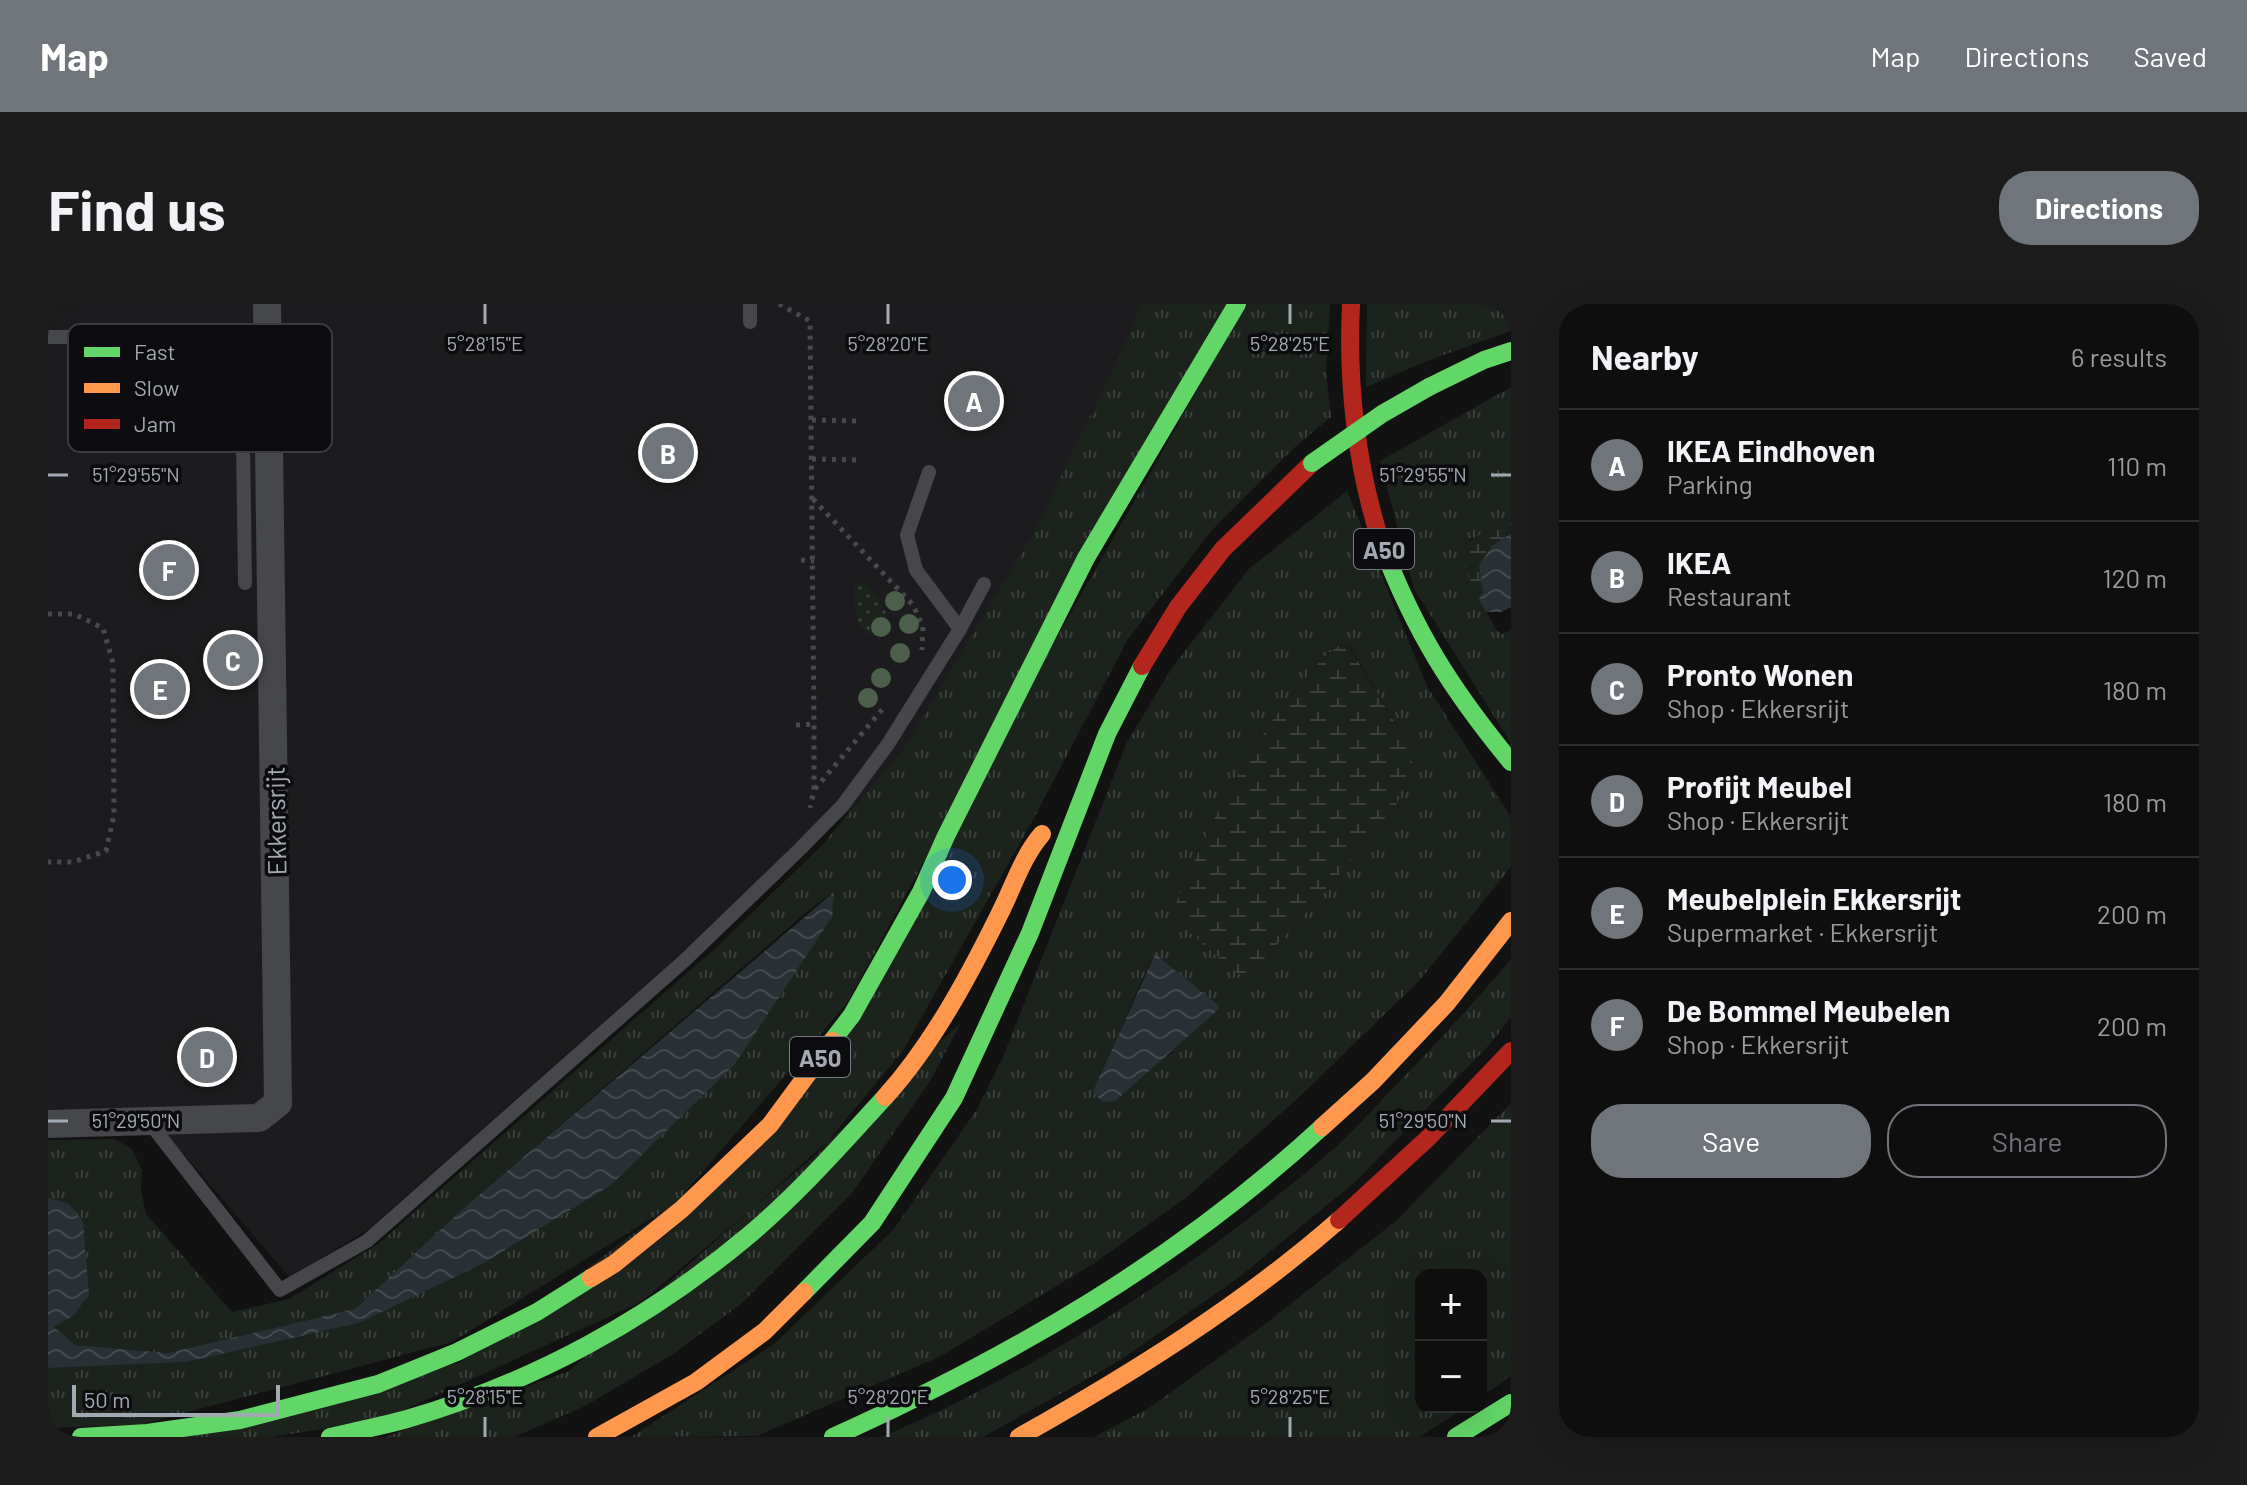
<!DOCTYPE html>
<meta charset="utf-8">
<style>
:root{--surface:#0e0e0e;--page:#1c1c1c;--text:#f1f3f6;--muted:#9b9c9e;--line:#2e2e2e;--accent:#70747b}
body{margin:0;font-family:Barlow,sans-serif;background:var(--page);color:var(--text)}
.controls{position:absolute;right:24px;bottom:24px;display:grid;overflow:hidden;border-radius:16px;box-shadow:0 8px 32px #0002}
.controls button{width:72px;height:72px;display:grid;place-items:center;padding:0;border:0;border-bottom:2px solid var(--line);background:var(--surface);color:var(--text);font:40px sans-serif}
.scale{position:absolute;left:24px;bottom:20px;width:208px;box-sizing:border-box;padding-left:8px;border:4px solid #a3a9b3;border-top:0;font-size:22px;line-height:28px;white-space:nowrap;color:#a3a9b3;-webkit-text-stroke:6px #0c0c0e;paint-order:stroke}
.you{position:absolute;left:904px;top:576px;width:28px;height:28px;margin:-20px;border:6px solid #fff;border-radius:50%;background:#1a73e8;box-shadow:0 0 0 12px #1a73e833}
.badge{display:grid;place-items:center;width:52px;height:52px;border-radius:50%;background:var(--accent);color:#fff;font-size:26px;font-weight:700}
.pin{position:absolute;translate:-50% -50%;border:4px solid #fff;box-shadow:0 2px 8px #0006}
.list{margin:0;padding:0;list-style:none}
h2{display:flex;justify-content:space-between;align-items:center;height:104px;margin:0;padding:0 32px;font-size:34px}
h2 small{font-size:26px;font-weight:400;color:var(--muted)}
.list li{display:grid;grid-template-columns:52px 1fr auto;gap:24px;align-items:center;box-sizing:border-box;height:112px;padding:0 32px;border-top:2px solid var(--line)}
.list b{display:block;font-size:30px;white-space:nowrap}
.list p{margin:0;font-size:26px;white-space:nowrap;color:var(--muted)}
.list em{font-size:26px;font-style:normal;color:var(--muted)}
.actions{display:flex;gap:16px;padding:24px 32px}
.actions a{flex:1;padding:18px 0;border:2px solid var(--accent);border-radius:32px;text-align:center;font-size:28px;color:var(--accent)}
.actions .main{background:var(--accent);color:#fff}
.map{position:relative;flex:none;width:1463px;height:1133px;overflow:hidden;border-radius:32px}
header{display:flex;align-items:center;gap:48px;box-sizing:border-box;height:112px;padding:0 40px;background:var(--accent);color:#fff}
header strong{font-size:38px}
nav{display:flex;gap:44px;margin-inline-start:auto;font-size:28px}
.intro{display:flex;align-items:center;justify-content:space-between;box-sizing:border-box;height:192px;padding:0 48px}
h1{margin:0;font-size:56px}
.button{padding:20px 36px;border-radius:32px;background:var(--accent);color:#fff;font-size:28px;font-weight:700}
main{display:flex;gap:48px;padding:0 48px}
aside{flex:1;background:var(--surface);border-radius:32px;box-shadow:0 8px 32px #0002}
.map>svg:first-child{display:block}
.built{fill:#1c1c1e}
.grass{fill:url(#grass-tufts);fill-rule:evenodd}
.wetland{fill:url(#wetland-marsh)}
.park{fill:url(#park-dots)}
.water{fill:url(#water-waves)}
.lines{fill:none;stroke-linecap:round;stroke-linejoin:round}
.path{stroke:#48494d;stroke-width:5;stroke-dasharray:4 6;stroke-linecap:butt}
.lane{stroke:#46474b;stroke-width:14}
.street{stroke:#46474b;stroke-width:28}
.fast{stroke:#63d668;stroke-width:18}
.slow{stroke:#ff974d;stroke-width:18}
.jam{stroke:#b3261e;stroke-width:18}
.fast-bridge{stroke:#63d668;stroke-width:18}
.tree{fill:#4b5f4b}
.ticks{fill:none;stroke:#a3a9b3;stroke-width:3}
.labels{text-anchor:middle;dominant-baseline:central;stroke-width:7;stroke-linejoin:round;paint-order:stroke}
.shield{fill:#0c0c0e;stroke:#767a82;stroke-width:2}
.shield-label{font-size:24px;font-weight:bold;fill:#a3a9b3}
.street-label{font-size:26px;fill:#a3a9b3;stroke:#0c0c0e}
.key{fill:#0c0c0e;stroke:#393b40;stroke-width:2}
.key-label{font-size:22px;fill:#a3a9b3}
.ticks-label{font-size:20px;text-anchor:middle;fill:#a3a9b3;stroke:#0c0c0e;stroke-width:7;stroke-linejoin:round;paint-order:stroke}
</style>
<header>
<strong>Map</strong>
<nav><a>Map</a><a>Directions</a><a>Saved</a></nav>
</header>
<div class="intro"><h1>Find us</h1><a class="button">Directions</a></div>
<main>
<div class="map">
<svg width="1463" height="1133" viewBox="0 0 1463 1133">
<defs>
<pattern id="grass-tufts" width="24" height="20" patternUnits="userSpaceOnUse" patternTransform="scale(2)"><rect width="24" height="20" fill="#1c221c"/><path d="M3 7l-1-3M5 7V3M7 7l1-3M15 17l-1-3M17 17v-4M19 17l1-3" fill="none" stroke="#3a3f3b"/></pattern>
<pattern id="wetland-marsh" width="20" height="14" patternUnits="userSpaceOnUse" patternTransform="scale(2)"><rect width="20" height="14" fill="#1c221c"/><path d="M1 5h8M5 5V1M11 12h8M15 12V8" fill="none" stroke="#3a3f3b"/></pattern>
<pattern id="park-dots" width="8" height="8" patternUnits="userSpaceOnUse" patternTransform="scale(2)"><rect width="8" height="8" fill="#1c221c"/><path d="M2 2h.1M6 6h.1" fill="none" stroke="#3a3f3b" stroke-width="1.8" stroke-linecap="round"/></pattern>
<pattern id="water-waves" width="16" height="10" patternUnits="userSpaceOnUse" patternTransform="scale(2)"><rect width="16" height="10" fill="#282f35"/><path d="M0 5q4-4 8 0t8 0" fill="none" stroke="#444a50"/></pattern>
</defs>
<rect width="100%" height="100%" fill="#121212"/>
<path class="built" d="M0,0H1109L947,388L679,609L322,924L242,974L108,818L0,827Z"/>
<path class="grass" d="M1093,0H1178L800,698L628,899L404,1038L95,1120L0,1124V1064L138,1058L311,1019L785,588L761,606L417,903L307,1005L119,1049L26,1041L6,1023L20,899L0,894V836L66,835L84,845L94,866L93,886L98,910L184,1008L241,995L330,940L671,641L774,541L855,446L984,231L1077,41Z
M1198,0H1282L1278,68L1283,113L1247,143L1163,227L1080,335L986,514L854,748L769,850L593,998L336,1115L224,1133H130L413,1058L733,820Z
M1319,0H1463V27L1379,57L1318,83Z
M1463,83V216L1421,236L1430,292L1449,327L1455,330L1463,326V439L1366,285L1332,157Z
M1299,187L1379,382L1463,513V563L1371,677L1248,796L1140,892L1048,958L893,1052L709,1132L583,1133L726,1040L846,925L929,805L955,753L1079,438L1126,361L1201,265ZM1296,339L1301,341L1363,445L1365,468L1355,482L1350,498L1276,589L1202,670H1190L1125,614L1124,609C1157,529 1193,453 1248,386C1263,368 1275,350 1296,339ZM1107,650L1124,749L1045,787L1099,665Z
M1463,655V713L1443,739L1307,878L1190,974L1071,1057L935,1133H834C1001,1061 1153,960 1290,841C1309,823 1327,803 1345,784C1386,742 1425,700 1463,655Z
M913,719L882,777L804,889L693,1000L625,1050L537,1102L466,1133H337L521,1067Z
M1463,799V1072L1433,1093V971H1373V1103H1418L1371,1133H1046L1101,1104L1216,1021L1349,916Z"/>
<path class="wetland" d="M1463,216V229L1459,230L1431,295C1405,236 1407,243 1463,216Z
M1296,339L1300,341L1363,445L1365,468L1355,482L1350,498L1276,589L1202,670H1190L1125,614L1124,609C1157,529 1193,453 1248,386C1263,368 1275,350 1296,339Z"/>
<path class="park" d="M816,279L825,287L839,310L835,329L825,332C805,323 807,301 805,282Z"/>
<path class="water" d="M1463,229V303L1453,308H1438L1431,295L1435,287L1431,262L1444,242Z
M786,588L784,613L687,760L563,881L434,960L311,1019L138,1058L0,1064V894L20,899L35,917L41,990L26,1011L6,1023L27,1041L119,1049L307,1005L417,903Z
M1107,650L1170,701L1171,705L1067,797L1054,798L1045,787Z"/>
<g class="lines">
<path class="path" d="M731,0L762,17L766,420V486L762,504
M764,116L813,117
M764,155L814,156
M765,195L865,301L875,323L874,346
M753,256L766,257
M0,310H26L55,324L65,359L66,511L58,547L25,558H0
M748,421L766,420
M767,485L838,401"/>
<path class="lane" d="M702,0V18
M0,33H155C176,39 188,42 194,65L197,279
M881,168L859,231L868,266L912,325
M101,818L232,986L319,937L637,656L753,544L795,501L840,440L912,325L936,280"/>
<path class="street" d="M0,820L211,814L230,799L219,0"/>
<path class="fast" d="M1381,83L1436,56L1463,47
M1333,239C1367,328 1403,385 1463,458
M784,737L804,711L873,588L898,532L1038,254L1189,0
M756,988L824,919L906,794L982,629L1059,430L1094,362
M33,1133L99,1129L192,1116L330,1080L409,1048L489,1008L543,974
M282,1133C308,1127 334,1122 359,1115C484,1079 601,1015 700,932C750,890 793,841 837,793
M785,1133C963,1053 1130,956 1274,823
M1408,1133L1463,1099"/>
<path class="slow" d="M837,793C884,741 920,674 951,611C965,584 974,553 994,530
M1274,823L1325,777L1399,699L1463,617
M543,974L566,960L634,905L722,821L784,737
M549,1133L648,1078L717,1027L756,988
M971,1133C1083,1070 1194,1001 1291,916"/>
<path class="jam" d="M1303,0C1299,82 1308,160 1333,239
M1094,362L1130,303L1175,245L1264,159
M1291,916L1379,835L1463,747"/>
<path class="fast-bridge" d="M1264,159L1334,110L1381,83"/>
</g>
<g class="tree">
<circle cx="847" cy="297" r="10"/>
<circle cx="861" cy="320" r="10"/>
<circle cx="833" cy="323" r="10"/>
<circle cx="852" cy="349" r="10"/>
<circle cx="833" cy="374" r="10"/>
<circle cx="820" cy="394" r="10"/>
</g>
<path class="ticks" d="M437,0V20M840,0V20M1242,0V20M0,171H20M1443,171H1463M0,817H20M1443,817H1463M437,1113V1133M840,1113V1133M1242,1113V1133"/>
<g class="labels">
<g class="shield">
<rect x="1306" y="225" width="60" height="40" rx="6"/>
<rect x="742" y="733" width="60" height="40" rx="6"/>
</g>
<g class="shield-label">
<text x="1336" y="245">A50</text>
<text x="772" y="753">A50</text>
</g>
<g class="street-label">
<text transform="translate(227 517) rotate(-91)">Ekkersrijt</text>
</g>
</g>
<rect x="20" y="20" width="264" height="128" rx="12" class="key"/>
<rect x="36" y="43" width="36" height="10" fill="#63d668"/>
<rect x="36" y="79" width="36" height="10" fill="#ff974d"/>
<rect x="36" y="115" width="36" height="10" fill="#b3261e"/>
<g class="key-label">
<text x="86" y="56">Fast</text>
<text x="86" y="92">Slow</text>
<text x="86" y="128">Jam</text>
</g>
<g class="ticks-label">
<text x="437" y="47">5°28'15"E</text>
<text x="840" y="47">5°28'20"E</text>
<text x="1242" y="47">5°28'25"E</text>
<text x="88" y="178">51°29'55"N</text>
<text x="1375" y="178">51°29'55"N</text>
<text x="88" y="824">51°29'50"N</text>
<text x="1375" y="824">51°29'50"N</text>
<text x="437" y="1100">5°28'15"E</text>
<text x="840" y="1100">5°28'20"E</text>
<text x="1242" y="1100">5°28'25"E</text>
</g>
</svg>
<div class="controls">
<button>+</button>
<button>−</button>
</div>
<div class="scale">50 m</div>
<div class="you"></div>
<div class="pin badge" style="left:926px;top:97px">A</div>
<div class="pin badge" style="left:620px;top:149px">B</div>
<div class="pin badge" style="left:185px;top:356px">C</div>
<div class="pin badge" style="left:159px;top:753px">D</div>
<div class="pin badge" style="left:112px;top:385px">E</div>
<div class="pin badge" style="left:121px;top:266px">F</div>
</div>
<aside>
<h2>Nearby<small>6 results</small></h2>
<ul class="list">
<li><span class="badge">A</span><div><b>IKEA Eindhoven</b><p>Parking</p></div><em>110 m</em></li>
<li><span class="badge">B</span><div><b>IKEA</b><p>Restaurant</p></div><em>120 m</em></li>
<li><span class="badge">C</span><div><b>Pronto Wonen</b><p>Shop · Ekkersrijt</p></div><em>180 m</em></li>
<li><span class="badge">D</span><div><b>Profijt Meubel</b><p>Shop · Ekkersrijt</p></div><em>180 m</em></li>
<li><span class="badge">E</span><div><b>Meubelplein Ekkersrijt</b><p>Supermarket · Ekkersrijt</p></div><em>200 m</em></li>
<li><span class="badge">F</span><div><b>De Bommel Meubelen</b><p>Shop · Ekkersrijt</p></div><em>200 m</em></li>
</ul>
<div class="actions"><a class="main">Save</a><a>Share</a></div>
</aside>
</main>
